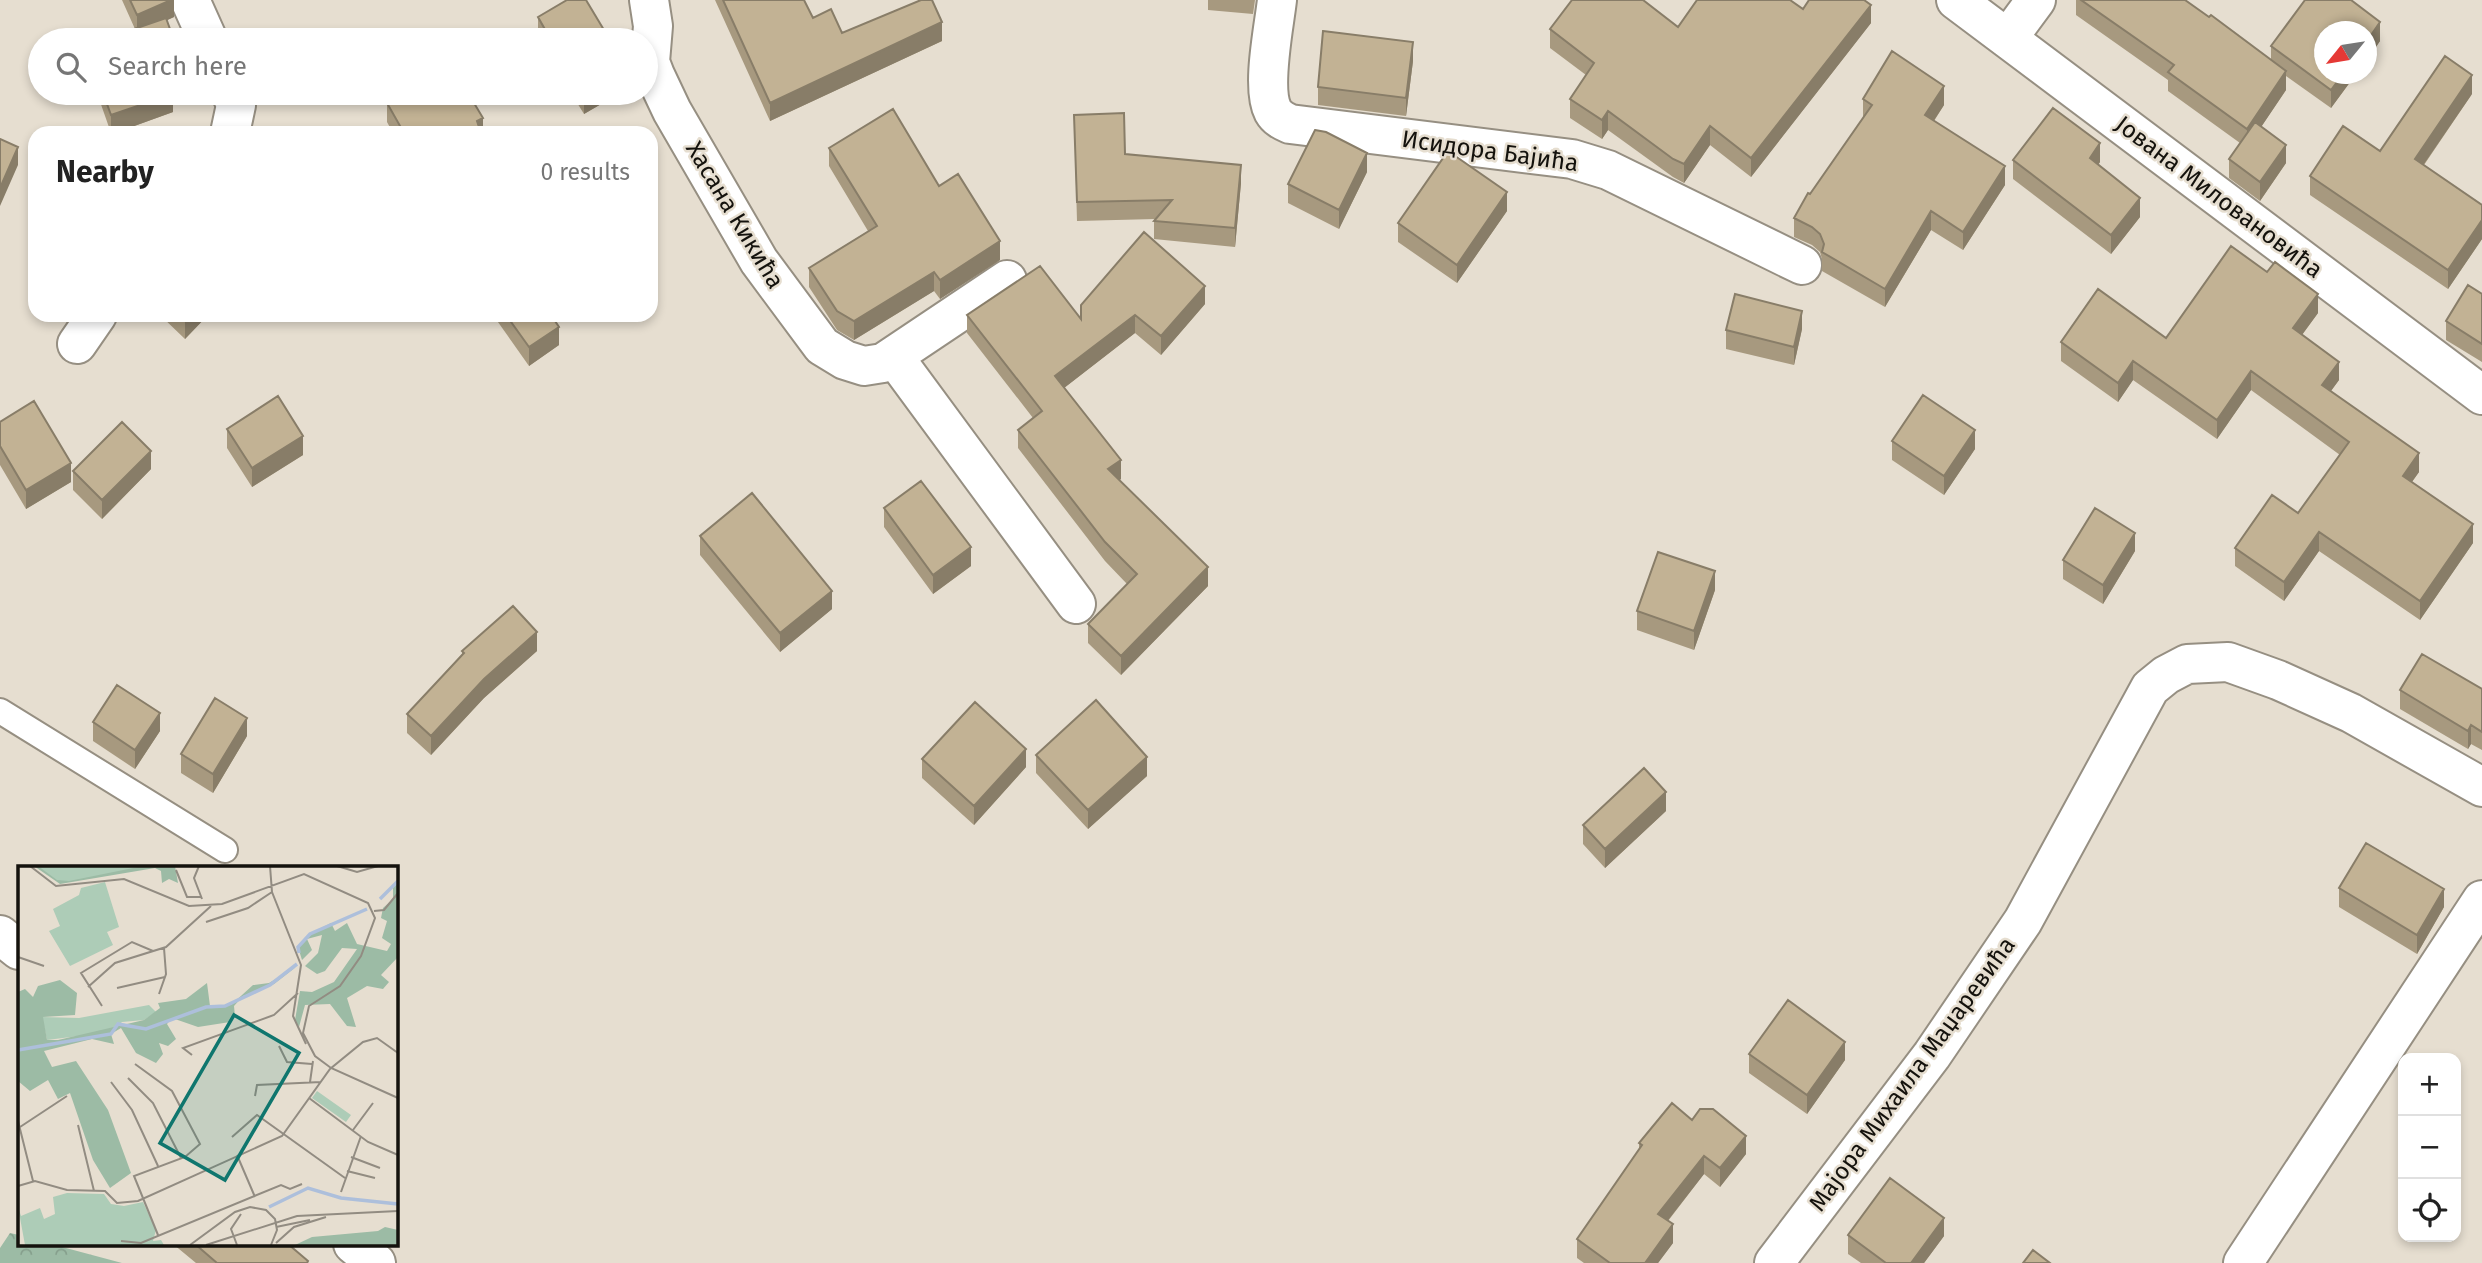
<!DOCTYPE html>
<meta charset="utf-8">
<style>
:root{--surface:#fff;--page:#f6f6f6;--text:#222;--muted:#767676;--line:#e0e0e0}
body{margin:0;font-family:"Fira Sans",sans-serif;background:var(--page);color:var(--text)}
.controls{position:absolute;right:21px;bottom:21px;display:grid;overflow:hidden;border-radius:14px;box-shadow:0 4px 10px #0003}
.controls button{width:63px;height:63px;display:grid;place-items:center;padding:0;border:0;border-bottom:2px solid var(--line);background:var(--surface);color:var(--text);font:35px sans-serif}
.compass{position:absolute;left:2314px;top:21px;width:63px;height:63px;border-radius:50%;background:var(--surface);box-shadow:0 4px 10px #0003;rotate:240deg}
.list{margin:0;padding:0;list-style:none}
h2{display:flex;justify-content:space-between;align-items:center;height:91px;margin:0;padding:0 28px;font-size:30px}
h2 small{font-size:23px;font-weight:400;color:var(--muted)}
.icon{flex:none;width:38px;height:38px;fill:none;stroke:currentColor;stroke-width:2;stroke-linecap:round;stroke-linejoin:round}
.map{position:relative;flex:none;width:2482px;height:1263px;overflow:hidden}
.search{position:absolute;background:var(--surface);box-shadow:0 4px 10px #0003;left:28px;top:28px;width:630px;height:77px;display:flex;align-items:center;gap:18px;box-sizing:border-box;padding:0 24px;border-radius:38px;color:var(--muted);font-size:26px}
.panel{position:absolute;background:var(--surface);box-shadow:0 4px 10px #0003;left:28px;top:126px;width:630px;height:196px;border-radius:21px}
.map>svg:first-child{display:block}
.forest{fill:url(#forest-crowns)}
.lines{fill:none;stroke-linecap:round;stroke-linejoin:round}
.lane-casing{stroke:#968f82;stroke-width:28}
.street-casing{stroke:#968f82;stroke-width:42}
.lane{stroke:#fff;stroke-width:24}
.street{stroke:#fff;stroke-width:38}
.wall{fill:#a7997f}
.shaded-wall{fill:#887d68}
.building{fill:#c2b294;stroke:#887d68;stroke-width:2}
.labels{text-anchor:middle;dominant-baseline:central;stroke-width:5;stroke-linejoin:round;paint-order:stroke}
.street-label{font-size:24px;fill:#14120d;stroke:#e6ded0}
.inset-river{fill:none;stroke:#adbfdb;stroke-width:3.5}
.inset-road{fill:none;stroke:#928c82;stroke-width:2}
.view{fill:#0f766e;fill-opacity:0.15;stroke:#0f766e;stroke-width:3.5}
.inset-edge{fill:none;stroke:#14120d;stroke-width:3.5}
</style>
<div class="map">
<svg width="2482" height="1263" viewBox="0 0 2482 1263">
<defs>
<pattern id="forest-crowns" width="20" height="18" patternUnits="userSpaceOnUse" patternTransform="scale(1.75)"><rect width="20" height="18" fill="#9cbba5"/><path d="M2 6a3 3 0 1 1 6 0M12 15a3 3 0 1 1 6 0" fill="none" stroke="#86a08d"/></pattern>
</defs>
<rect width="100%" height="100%" fill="#e6ded0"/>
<path class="forest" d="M10,1233L19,1235V1244H51L122,1263H0V1248Z"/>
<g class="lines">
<defs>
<path id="lane" d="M0,711L225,850"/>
<path id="street" d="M190,0L208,40
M649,0L653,26L650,62L655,75L672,111L759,261L822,346L845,360L864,366L883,363L1007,280
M1277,0C1274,27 1261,88 1273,111C1277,118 1283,121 1290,124L1572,159L1608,170L1802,265
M1956,0L2482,395
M2008,38L2036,0
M230,133L236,105L231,93
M77,344L97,315
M894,357L1076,604
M0,935L19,950
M353,1244L376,1263
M1774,1263L1932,1055L2023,921L2150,688L2166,675L2187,664L2228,662L2278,680L2351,713L2482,787
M2243,1263L2482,900"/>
</defs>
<use href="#lane" class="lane-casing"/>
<use href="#street" class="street-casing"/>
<use href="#lane" class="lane"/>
<use href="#street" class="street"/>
</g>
<path class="wall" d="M122,0H174V17L167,20L135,29Z
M715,0H804L813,18L842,33L942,41L770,121Z
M1208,0H1255L1253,14L1208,10Z
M2076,0H2185L2209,17L2211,15L2271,60V46L2305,0H2351L2380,22V41L2367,60V32H2325V74H2356L2331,108L2286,76V90L2261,127L2286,145V163L2260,201L2229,178V159L2240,143L2168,91V80L2076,15Z
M1803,9L1871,23L1751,177L1710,145L1684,183L1673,177L1608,130L1602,139L1570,118V99L1586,75L1550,48V29L1678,27Z
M538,17L610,40H540L538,36Z
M1413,61L1406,116L1318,105V87Z
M97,93H173V112L115,133H111Z
M571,93H620L584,114Z
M2472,94L2424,165L2482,205V239L2448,289L2310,195V176L2380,151Z
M1863,99L1944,105L1934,121L2005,185L1963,250L1931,230L1885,307L1822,271V259L1820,252L1812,245L1794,237V218L1863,118Z
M387,103L483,133H393L387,122Z
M1074,115L1125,154L1241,183L1235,247L1154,239V221L1155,219L1077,221Z
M829,148L939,186L1000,260L940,299L934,291L854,340L837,330L809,287V268L868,231L829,166Z
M2013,160L2100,162L2098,165L2140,217L2111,254L2013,179Z
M1367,172L1339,229L1288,203V184Z
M1507,211L1457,283L1398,242V223Z
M2482,294V362L2446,340V321Z
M1205,304L1161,355L1135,333L1064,388L1121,479L1119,480L1208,586L1121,675L1088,643V624L1127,584L1105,561L1018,448V430L1033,418L967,333V315L1081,318Z
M2318,313L2302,335L2339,380L2331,391L2419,472L2412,482L2473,543L2420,620L2319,551L2284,601L2235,566V548L2298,513L2340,455L2251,390L2217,439L2133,380L2118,402L2061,361V342L2166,338Z
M160,315H208L185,339Z
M493,315H551L559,345L529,366Z
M1802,329L1794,365L1726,349V330Z
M0,422L71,482L26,509L0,465Z
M227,429L303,455L252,487L227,448Z
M1892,441L1975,449L1944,495L1892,460Z
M151,469L102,519L73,490V471Z
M884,508L971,566L933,594L884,527Z
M700,536L832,609L780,652L700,555Z
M2135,551L2103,604L2063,579V560Z
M1715,590L1694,650L1637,630V611Z
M462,651H537L484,698L431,755L407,733V714L462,654Z
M2482,689V750L2471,744L2468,749L2400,709V690Z
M93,722L160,731L135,769L93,741Z
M247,736L213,793L181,773V754Z
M1036,755L1147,776L1088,829L1036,773Z
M922,759L1026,767L974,825L922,778Z
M1666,811L1605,868L1583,844V825Z
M2339,888L2444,907L2417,954L2339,907Z
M1749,1054L1845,1060L1807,1114L1749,1073Z
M1692,1120L1746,1154L1720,1187L1704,1174L1668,1221L1673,1243L1658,1263H1584L1577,1258V1239L1639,1150V1143Z
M1848,1235L1944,1236L1924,1263H1861L1848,1254Z
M173,1244H288L308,1263H196Z"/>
<path class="shaded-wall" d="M171,0H174V17L137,34V15Z
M1871,5V23L1751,177V158Z
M942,22V41L770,121V103Z
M2380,22V41L2367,60V41Z
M1413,42V61L1406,116V98Z
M2286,71V90L2247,148V129Z
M2343,74H2356L2331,108V90Z
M2472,75V94L2415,177V159Z
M1944,86V105L1925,134V115Z
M588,93H620L584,114V95Z
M173,94V112L115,133H111V115Z
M1608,111V130L1602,139V120Z
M483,118V133H477V121Z
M1710,126V145L1684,183V164Z
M2100,143V162L2090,176V158Z
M2286,145V163L2260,201V182Z
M18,147V165L0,206V188Z
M1367,153V172L1339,229V210Z
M1241,165V183L1235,247V228Z
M2005,166V185L1963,250V232Z
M1507,192V211L1457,283V265Z
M2140,198V217L2111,254V235Z
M1931,211V230L1885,307V289Z
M2482,220V239L2448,289V270Z
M1000,241V260L940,299V280Z
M934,272V291L854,340V321Z
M1205,286V304L1161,355V336Z
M2318,294V313L2293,347V328Z
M1802,311V329L1794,365V347Z
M190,315H208L185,339V321Z
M1135,315V333L1055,395V376Z
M559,327V345L529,366V347Z
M2133,361V380L2118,402V383Z
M2339,362V380L2322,403V385Z
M2251,371V390L2217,439V420Z
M1975,430V449L1944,495V476Z
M303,436V455L252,487V468Z
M151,451V469L102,519V500Z
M2419,453V472L2403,494V476Z
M1121,460V479L1108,488V469Z
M71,463V482L26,509V490Z
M2473,524V543L2420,620V601Z
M2319,532V551L2284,601V582Z
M2135,533V551L2103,604V585Z
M971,547V566L933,594V575Z
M1208,567V586L1121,675V656Z
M1715,571V590L1694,650V631Z
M832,591V609L780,652V633Z
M537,632V651L484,698L431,755V736L484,679Z
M160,713V731L135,769V750Z
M247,718V736L213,793V774Z
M2471,725V744L2468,749V731Z
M1026,749V767L974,825V806Z
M1147,757V776L1088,829V810Z
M1666,792V811L1605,868V849Z
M2444,889V907L2417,954V935Z
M1845,1042V1060L1807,1114V1095Z
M1746,1136V1154L1720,1187V1168Z
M1704,1156V1174L1658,1233V1214Z
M1944,1218V1236L1924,1263H1911Z
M1673,1224V1243L1658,1263H1645Z"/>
<path class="building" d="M130,0H171L137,15Z
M567,0H586L610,40H551L538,17Z
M723,0H804L813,18L831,9L842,33L921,0H932L942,22L770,103Z
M1572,0H1643L1678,27L1697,0H1790L1803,9L1809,0H1864L1871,5L1751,158L1710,126L1684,164L1673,159L1608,111L1602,120L1570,99L1594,63L1550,29Z
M2081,0H2185L2209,17L2211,15L2286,71L2247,129L2168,72L2174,65Z
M2305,0H2351L2380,22L2367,41V32H2325V74H2343L2331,90L2271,46Z
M166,18L174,40H102Z
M1323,31L1413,42L1406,98L1318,87Z
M1892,51L1944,86L1925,115L2005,166L1963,232L1931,211L1885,289L1822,252L1824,244L1820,234L1812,227L1794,218L1808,193L1810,194L1872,105L1863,99Z
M2445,56L2472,75L2415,159L2482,205V220L2448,270L2310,176L2343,126L2380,151Z
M103,93H173V94L111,115Z
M405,93H468L483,118L477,121L481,133H404L387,103Z
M2053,108L2100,143L2090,158L2140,198L2111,235L2013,160Z
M893,109L939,186L958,174L1000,241L940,280L934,272L854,321L837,311L809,268L877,226L829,148Z
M1124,113L1125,154L1241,165L1235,228L1154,221L1172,200L1077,202L1074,115Z
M2255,122L2286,145L2260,182L2229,159Z
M1315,130L1326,132L1367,153L1339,210L1288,184Z
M0,139L18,147L0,188Z
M1448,151L1507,192L1457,265L1398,223Z
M1144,232L1205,286L1161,336L1135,315L1055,376L1121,460L1108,469L1208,567L1121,656L1088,624L1137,574L1105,542L1018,430L1042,411L967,315L1040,266L1081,319V305Z
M2231,246L2267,272L2275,262L2318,294L2293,328L2339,362L2322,385L2419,453L2403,476L2473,524L2420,601L2319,532L2284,582L2235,548L2272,495L2298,513L2349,442L2251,371L2217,420L2133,361L2118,383L2061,342L2098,289L2166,338Z
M2468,285L2482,294V344L2446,321Z
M1735,294L1802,311L1794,347L1726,330Z
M179,315H190L185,321Z
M506,315H551L559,327L529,347Z
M1923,395L1975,430L1944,476L1892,441Z
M278,396L303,436L252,468L227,429Z
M34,401L71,463L26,490L0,446V422Z
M122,422L151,451L102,500L73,471Z
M921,481L971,547L933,575L884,508Z
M752,493L832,591L780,633L700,536Z
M2095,508L2135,533L2103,585L2063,560Z
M1658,552L1715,571L1694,631L1637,611Z
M513,606L537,632L484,679L431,736L407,714L464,653L462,651Z
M2422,654L2482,689V732L2471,725L2468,731L2400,690Z
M117,685L160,713L135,750L93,722Z
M215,698L247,718L213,774L181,754Z
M1096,700L1147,757L1088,810L1036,755Z
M975,702L1026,749L974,806L922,759Z
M1644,768L1666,792L1605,849L1583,825Z
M2366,843L2444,889L2417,935L2339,888Z
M1788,1000L1845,1042L1807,1095L1749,1054Z
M1672,1103L1692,1120L1700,1109H1713L1746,1136L1720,1168L1704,1156L1658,1214L1673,1224L1645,1263H1610L1577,1239L1642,1145L1639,1143Z
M1890,1178L1944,1218L1911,1263H1886L1848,1235Z
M195,1244H288L308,1261L307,1263H217Z
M2033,1250L2050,1263H2023Z"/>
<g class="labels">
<g class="street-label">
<text transform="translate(1490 151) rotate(8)">Исидора Бајића</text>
<text transform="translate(2219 197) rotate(37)">Јована Миловановића</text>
<text transform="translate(735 215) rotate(59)">Хасана Кикића</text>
<text transform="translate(1912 1074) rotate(-54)">Мајора Михаила Маџаревића</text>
</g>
</g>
<g transform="translate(18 866)">
<rect width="380" height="380" fill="#e6ded0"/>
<path d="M87,16L101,61L89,66L95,79L52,100L31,65L42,60L35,43L61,29L63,22ZM131,139L138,146L126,154L104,156L92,166L29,174L24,151L61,152ZM49,327L86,328L93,338L106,340L125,336L138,364L135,375L143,374L146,379H7L0,341L3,350L22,342L26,353L37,348L35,331Z" fill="#adccb7"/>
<path d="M16,0H157L160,17L151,13L144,17L143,5L137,2L42,18ZM380,17V91L363,109L371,116L365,123L349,120L329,132L338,161L329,160L312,138L287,139L281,161L277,154L282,125L294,126L316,116L339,83L324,82L307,105L299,108L287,100L300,87L304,69L289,73L294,84L284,94L280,81L292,68L313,57L317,65L329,57L339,78L369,85L373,78L364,72L369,55L363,52L365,42L375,33V19ZM278,101L256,118L225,130L216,140L217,151L212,156L180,161L154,152L149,158L158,173L150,180L141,177L145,188L138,197L118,187L103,162L93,168L96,178L74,173L26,185L34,201L58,195L90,244L113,307L92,322L75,294L52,227L40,233L30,214L12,225L0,215V126L7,123L15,131L20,120L42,114L59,127L57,149L25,151L29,174H40L126,154L142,142L140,137L168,133L189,117L192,140L213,139L235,119L251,117ZM367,361L380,364V379H277L294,371L360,365Z" fill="#9cbba5"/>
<path d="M20,0H125L51,15L39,14ZM299,225L333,249L328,256L294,232Z" fill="#adccb7"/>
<path class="inset-river" d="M362,33L380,15M281,87L280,81L292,68L349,43M0,184L93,168L100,158L128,163L188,141L207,140L252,119L279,98M251,341L290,322L323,332L380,338"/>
<path class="inset-road" d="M12,0L38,20L106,13L171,40L204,38L286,8L350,37L357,52L343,90L322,120L291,140L285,167L297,190L313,202L380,232M181,0L176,12L184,33M252,0L254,26L283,99L275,150L288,178M319,0L339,6L360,0M158,4L169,31H183M356,45L366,44L380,27M188,56L230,42L254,26M0,91L26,100M70,121L97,97L148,81L193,40M99,122L147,111M141,128L148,108L146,82M84,140L63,107L114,76L135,85M261,180L269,196L294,198M174,189L165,182L256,149L280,127M117,198L154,225L182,278L167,291L116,310L140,369M110,212L135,237L163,292M93,216L114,244L140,300M292,216L295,195M237,230L239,219L303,216M291,232L350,276L380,289M0,255L15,315M60,259L76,325M2,261L49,230M335,264L355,237M214,271L239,249L327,312M219,289L237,331M333,291L362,302M329,305L357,312M0,320L17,315L49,324L87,325L99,337L120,335L264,270L312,203L345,176L359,172L380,187M323,326L343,270M258,361L292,354M103,375L123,377L263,319L272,323L284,318M258,377L276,361L308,351M172,379L217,346L232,341L248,344L257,353L259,364L253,379M188,379L279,350L380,345M219,379L213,363L223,348"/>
<path class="view" d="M216,149L281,187L207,314L142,277Z"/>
<rect width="380" height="380" class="inset-edge"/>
</g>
</svg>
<div class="controls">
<button>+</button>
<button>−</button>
<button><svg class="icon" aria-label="locate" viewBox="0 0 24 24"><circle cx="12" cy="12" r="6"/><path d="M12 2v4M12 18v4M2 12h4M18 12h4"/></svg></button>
</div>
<svg class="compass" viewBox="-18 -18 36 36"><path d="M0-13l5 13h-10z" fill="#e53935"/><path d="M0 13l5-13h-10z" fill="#767676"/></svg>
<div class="search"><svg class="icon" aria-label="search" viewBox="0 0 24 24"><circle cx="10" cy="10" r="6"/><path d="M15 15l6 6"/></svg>Search here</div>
<section class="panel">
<h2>Nearby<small>0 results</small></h2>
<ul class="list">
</ul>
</section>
</div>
